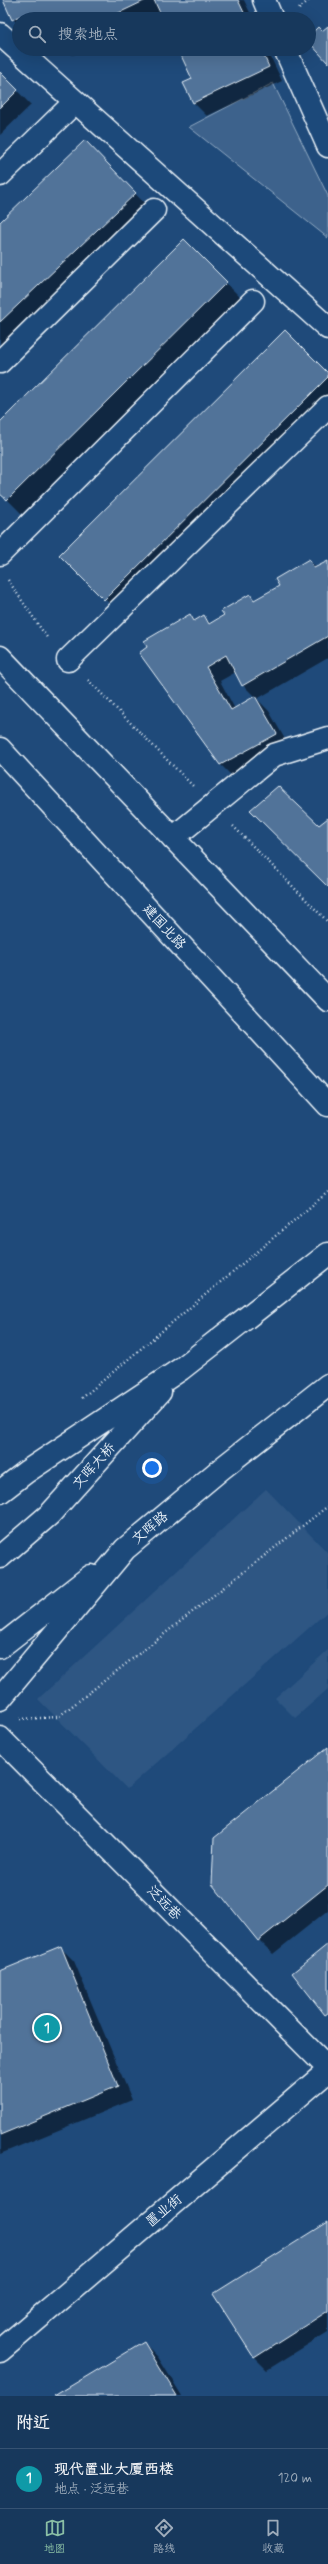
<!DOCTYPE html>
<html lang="zh">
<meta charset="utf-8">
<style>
:root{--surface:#17385c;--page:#203f62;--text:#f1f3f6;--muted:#9eacbb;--line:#365272;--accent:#8abfa5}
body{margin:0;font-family:Mynerve,"LXGW WenKai TC",sans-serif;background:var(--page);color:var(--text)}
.you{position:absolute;left:152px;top:1468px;width:14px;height:14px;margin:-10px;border:3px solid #fff;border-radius:50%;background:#1a73e8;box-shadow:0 0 0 6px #1a73e833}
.badge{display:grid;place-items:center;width:26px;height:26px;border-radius:50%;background:var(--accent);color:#fff;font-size:13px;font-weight:700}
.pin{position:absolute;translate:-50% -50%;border:2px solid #fff;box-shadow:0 1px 4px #0006}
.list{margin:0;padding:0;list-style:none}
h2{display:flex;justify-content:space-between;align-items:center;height:52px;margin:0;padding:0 16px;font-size:17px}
h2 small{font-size:13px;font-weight:400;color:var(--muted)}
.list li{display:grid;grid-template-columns:26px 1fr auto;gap:12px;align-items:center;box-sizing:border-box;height:60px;padding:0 16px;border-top:1px solid var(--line)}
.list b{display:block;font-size:15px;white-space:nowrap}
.list p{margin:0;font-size:13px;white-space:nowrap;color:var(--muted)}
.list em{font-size:13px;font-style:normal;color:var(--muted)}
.icon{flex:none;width:22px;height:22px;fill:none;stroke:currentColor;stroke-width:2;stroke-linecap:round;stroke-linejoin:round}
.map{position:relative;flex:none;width:328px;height:2396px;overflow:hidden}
.search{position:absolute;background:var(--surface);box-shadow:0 4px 16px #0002;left:12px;right:12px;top:12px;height:44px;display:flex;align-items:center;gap:10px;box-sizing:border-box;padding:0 14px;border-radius:22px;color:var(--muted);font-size:15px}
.sheet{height:112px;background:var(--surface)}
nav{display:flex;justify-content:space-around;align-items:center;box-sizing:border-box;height:56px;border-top:1px solid var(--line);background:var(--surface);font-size:11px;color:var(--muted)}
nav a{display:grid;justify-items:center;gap:2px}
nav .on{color:var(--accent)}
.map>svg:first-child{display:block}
.built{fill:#2e5683}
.green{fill:#3c628c;stroke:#92aac2}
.shadow{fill:#0007;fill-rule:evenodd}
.building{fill:#517399;stroke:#e8f1f8}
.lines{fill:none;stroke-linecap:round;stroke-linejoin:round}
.minor-casing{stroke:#e8f1f8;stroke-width:25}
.major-casing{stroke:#e8f1f8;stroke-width:25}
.path{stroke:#e8f1f8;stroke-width:2.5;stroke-dasharray:1 3;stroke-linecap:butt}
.minor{stroke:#1f4a7a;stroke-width:22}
.major{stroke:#1f4a7a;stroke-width:22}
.labels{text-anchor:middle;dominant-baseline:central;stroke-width:3.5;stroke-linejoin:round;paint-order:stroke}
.street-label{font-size:14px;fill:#e8f1f8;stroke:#1f4a7a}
</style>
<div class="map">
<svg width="328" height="2396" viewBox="0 0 328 2396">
<rect width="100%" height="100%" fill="#1f4a7a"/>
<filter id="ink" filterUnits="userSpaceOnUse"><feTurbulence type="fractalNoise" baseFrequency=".025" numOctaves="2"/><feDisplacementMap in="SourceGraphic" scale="8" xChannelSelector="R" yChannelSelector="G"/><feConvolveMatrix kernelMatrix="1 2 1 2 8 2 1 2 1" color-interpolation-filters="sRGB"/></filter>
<g filter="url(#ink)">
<path class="built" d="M266,1489L328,1553V1611L127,1789L38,1699Z
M328,1650V1689L295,1718L275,1698Z"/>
<path class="green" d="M273,83L328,196V238L189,127Z"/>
<path class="shadow" d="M4,0H244L253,19H164L162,13L149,19H19V25L13,19Z
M41,49H61L47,56Z
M66,49H86L73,55Z
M179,49H267L282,81L207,116L193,102V79Z
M0,73L31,105L0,135Z
M99,156L149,208L0,349V223Z
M184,241L240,297L22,514L0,492V424Z
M328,374V405L119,613L61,555Z
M309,560L317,568L328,562V658L257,699L269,711L290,748L235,779L221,765L140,653L190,616L196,621L203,616L211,624L250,595L255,600L280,587ZM236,672L243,685L255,697L235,709L220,681Z
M328,1748V1910L273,1954L259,1940Z
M60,1947L74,1961L132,2100L0,2154V1972Z
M328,2223V2332L267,2370L254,2357Z
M144,2343L158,2357L182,2396H56Z"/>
<path class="building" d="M3,0H146L106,19H22L20,16L12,20Z
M154,0H238L247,19H163Z
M328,26V63L309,42V36L318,27L322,31Z
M178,49H261L269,67L193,103L183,83L192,79Z
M0,72L18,90L0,108Z
M85,140L136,193L0,322V222Z
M184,239L227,282L7,500L0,494V422Z
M285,330L328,373V377L104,600L59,555Z
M309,559L314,568L328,561V636L242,686L226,655L206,667L231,710L255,696L277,734L220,765L139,653L147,647L144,641L190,614L194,621L204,615L209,624L224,615L221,611L250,594L254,600L279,586L275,579Z
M278,786L319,825L328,818V887L250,810Z
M328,1747V1885L258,1941L212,1884L214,1838Z
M328,1944V2013L325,2015L292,1973Z
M61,1946L118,2086L0,2135V1971Z
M328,2222V2311L254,2358L213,2294Z
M144,2342L177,2396H54Z"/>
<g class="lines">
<defs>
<path id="minor" d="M264,0L272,19
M0,34L328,328
M285,49L328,146
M0,175L75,102
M0,362L154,210
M0,554L253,301
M68,660L328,407
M173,838L274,755L328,738
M0,1738L328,2068
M0,2351L328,2071"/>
<path id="major" d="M0,657L328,1000
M0,749L328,1105
M0,1492L26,1472L181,1369L328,1254
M0,1557L50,1514L160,1392
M0,1647L91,1576
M0,1699L125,1549L221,1469L328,1385"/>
</defs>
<use href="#minor" class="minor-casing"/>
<use href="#major" class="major-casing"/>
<path class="path" d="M299,9L309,0
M8,580L48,639
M88,680L193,786
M233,826L328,922
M82,1398L328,1192
M20,1719L58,1717L328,1506"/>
<use href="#minor" class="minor"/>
<use href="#major" class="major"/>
</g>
</g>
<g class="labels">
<g class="street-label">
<text transform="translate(164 927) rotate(47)">建国北路</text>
<text transform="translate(94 1466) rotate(-48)">文晖大桥</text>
<text transform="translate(150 1528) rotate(-40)">文晖路</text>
<text transform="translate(164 1903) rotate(45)">泛远巷</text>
<text transform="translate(164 2211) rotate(-40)">置业街</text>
</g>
</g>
</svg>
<div class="you"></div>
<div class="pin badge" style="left:47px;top:2028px;background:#0f9aa8">1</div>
<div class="search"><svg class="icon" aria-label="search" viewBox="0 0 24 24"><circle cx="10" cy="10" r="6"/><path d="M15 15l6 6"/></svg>搜索地点</div>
</div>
<section class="sheet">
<h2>附近<small></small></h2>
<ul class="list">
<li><span class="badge" style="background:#0f9aa8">1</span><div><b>现代置业大厦西楼</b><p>地点 · 泛远巷</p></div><em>120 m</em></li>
</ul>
</section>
<nav>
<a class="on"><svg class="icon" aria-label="map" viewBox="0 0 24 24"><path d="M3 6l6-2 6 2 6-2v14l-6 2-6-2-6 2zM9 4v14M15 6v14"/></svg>地图</a>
<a><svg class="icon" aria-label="directions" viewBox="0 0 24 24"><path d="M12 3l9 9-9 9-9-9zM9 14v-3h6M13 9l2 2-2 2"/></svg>路线</a>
<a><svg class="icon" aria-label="saved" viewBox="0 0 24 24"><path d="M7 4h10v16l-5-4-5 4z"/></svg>收藏</a>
</nav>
